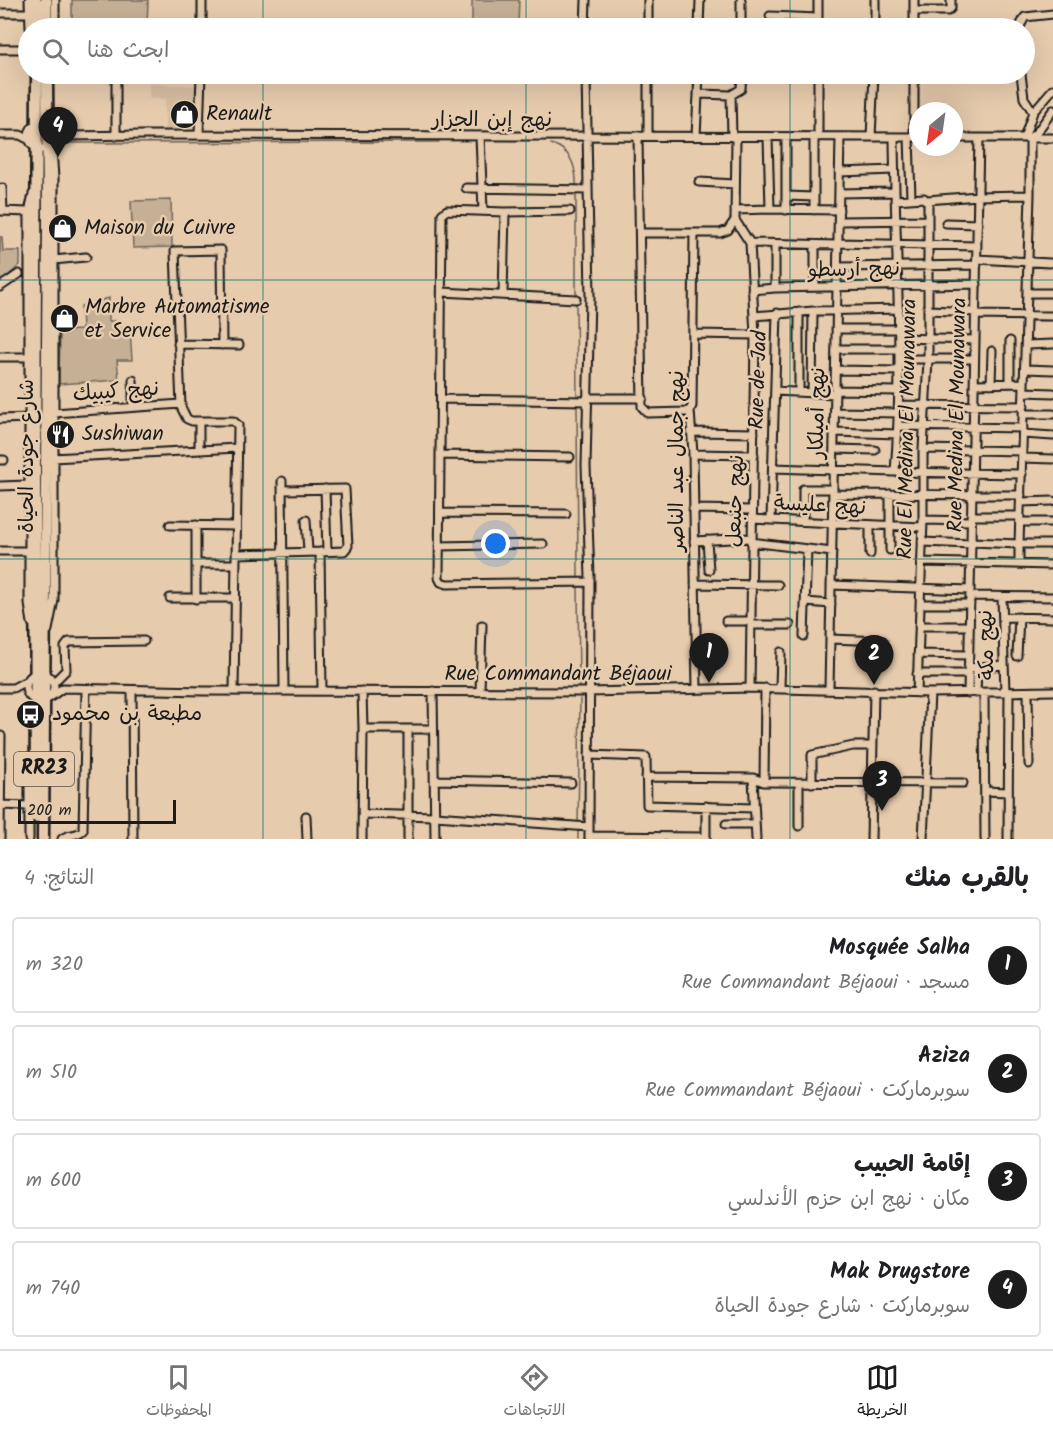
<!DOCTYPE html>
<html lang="ar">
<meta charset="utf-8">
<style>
:root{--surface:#fff;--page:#f2f2f2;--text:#202124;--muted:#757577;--line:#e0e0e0;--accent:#1c1c1c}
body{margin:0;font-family:Kalam,"Playpen Sans Arabic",sans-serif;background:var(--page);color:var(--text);direction:rtl}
.compass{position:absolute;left:909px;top:102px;width:54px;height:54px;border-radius:50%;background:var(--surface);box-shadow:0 6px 24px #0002;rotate:209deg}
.scale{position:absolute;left:18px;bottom:15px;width:158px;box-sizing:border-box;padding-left:6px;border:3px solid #1c1c1c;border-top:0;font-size:16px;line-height:21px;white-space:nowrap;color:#1c1c1c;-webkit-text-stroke:4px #e6cbad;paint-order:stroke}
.you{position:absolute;left:496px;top:544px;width:21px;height:21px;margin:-15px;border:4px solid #fff;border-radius:50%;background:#1a73e8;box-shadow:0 0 0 9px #1a73e833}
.badge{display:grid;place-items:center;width:39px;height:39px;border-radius:50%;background:var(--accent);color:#fff;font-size:20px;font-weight:700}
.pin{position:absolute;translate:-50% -50px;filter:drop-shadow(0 2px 3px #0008)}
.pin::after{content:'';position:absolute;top:32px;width:21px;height:18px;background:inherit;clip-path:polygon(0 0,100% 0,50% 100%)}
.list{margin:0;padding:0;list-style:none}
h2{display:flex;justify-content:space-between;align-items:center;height:78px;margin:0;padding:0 24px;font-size:26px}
h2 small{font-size:20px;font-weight:400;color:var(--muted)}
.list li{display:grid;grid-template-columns:39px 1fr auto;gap:18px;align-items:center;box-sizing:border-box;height:96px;margin:0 12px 12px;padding:0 12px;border:2px solid var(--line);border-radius:6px}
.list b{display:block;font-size:22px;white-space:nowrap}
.list p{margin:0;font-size:20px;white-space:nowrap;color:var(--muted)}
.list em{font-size:20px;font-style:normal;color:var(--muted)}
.icon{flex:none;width:33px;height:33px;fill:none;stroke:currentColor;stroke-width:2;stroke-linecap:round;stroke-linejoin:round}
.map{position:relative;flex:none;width:1053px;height:839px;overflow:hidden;direction:ltr}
.search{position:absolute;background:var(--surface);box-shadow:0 6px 24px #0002;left:18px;right:18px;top:18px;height:66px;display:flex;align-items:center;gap:15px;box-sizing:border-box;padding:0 21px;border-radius:33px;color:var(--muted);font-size:22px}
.sheet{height:510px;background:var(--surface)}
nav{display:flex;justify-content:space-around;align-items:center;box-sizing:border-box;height:84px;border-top:2px solid var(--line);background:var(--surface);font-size:16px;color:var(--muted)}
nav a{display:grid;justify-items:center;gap:3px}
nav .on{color:var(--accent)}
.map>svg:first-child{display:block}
.built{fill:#d6bda2}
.green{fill:#c5af95;stroke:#706658;stroke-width:1.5}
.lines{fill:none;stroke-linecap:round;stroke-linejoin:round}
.stream{stroke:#685e53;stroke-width:1.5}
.minor-casing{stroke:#1c1c1c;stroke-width:11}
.highway-casing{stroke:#1c1c1c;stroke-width:15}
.minor{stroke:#e6cbad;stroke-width:7}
.highway{stroke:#e6cbad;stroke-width:10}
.grid{fill:none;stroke:#0f766e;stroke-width:1.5;stroke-opacity:0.55}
.labels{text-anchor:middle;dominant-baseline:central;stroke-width:5;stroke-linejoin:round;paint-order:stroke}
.shield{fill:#e6cbad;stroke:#595048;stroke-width:1.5}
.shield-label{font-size:20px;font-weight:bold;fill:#1c1c1c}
.poi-label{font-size:21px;fill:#1c1c1c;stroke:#e6cbad;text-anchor:start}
.street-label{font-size:21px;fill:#1c1c1c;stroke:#e6cbad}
</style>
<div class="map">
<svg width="1053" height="839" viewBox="0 0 1053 839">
<rect width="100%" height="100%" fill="#e6cbad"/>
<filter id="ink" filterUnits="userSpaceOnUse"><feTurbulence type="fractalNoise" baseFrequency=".0167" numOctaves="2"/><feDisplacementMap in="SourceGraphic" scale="12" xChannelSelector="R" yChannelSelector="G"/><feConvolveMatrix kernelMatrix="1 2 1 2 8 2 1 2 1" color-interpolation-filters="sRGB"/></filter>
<g filter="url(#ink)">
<path class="built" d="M149,84L205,86L204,131L165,129V99L149,98Z"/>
<path class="green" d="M72,0H148L147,26L72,28Z
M472,0H519L518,26H514L513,28H472Z
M171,200L172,247L133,248L131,201Z
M0,237H2L3,251H20V265L0,283Z
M109,298V321H116L117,329L130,328L132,360H117L119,380L59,384L60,331L82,330L81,306Z"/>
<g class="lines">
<path class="stream" d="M64,143L439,142
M551,144C571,149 577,168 576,188
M576,193V296
M576,301L577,398
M577,403L578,578
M578,586L579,686
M578,824L580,699
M578,839V829"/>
<defs>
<path id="minor" d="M29,0L30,28
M55,0V28
M648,0V28
M741,0V28
M818,0V28
M875,0V28
M914,11H948L951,8V0
M0,13H29
M770,16L818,18
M202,28V0
M585,28L586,0
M699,28L700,0
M914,28V0
M1019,28L1025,17L1053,14
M0,49H28
M116,74V136
M586,74L590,297L586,466L590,577L589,839
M818,74V137
M914,74V137
M1021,74L1024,98L1033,112
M698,94L731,95
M1053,110L1037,132L1030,138V195L1019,544H1053
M29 136a13 13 0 1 1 26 0a13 13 0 1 1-26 0Z
M0,135H20L28,139
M199,135L201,74
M480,136L483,211
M638,136L642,407L648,413L686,412L690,410
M648,136V74
M696,136L699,74
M732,137L731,95L741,89L742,74
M768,137L770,209L839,210
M786,137V210
M871,137L874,74
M909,137L911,198
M894,138C895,249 904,360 895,472L1022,474
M954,138H1053
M1024,138L1033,112L1053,89
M54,141L66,136L144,135L918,137
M840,172L894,170
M699,182L735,184
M2,188L3,211
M466,188L588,190
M839,193L894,192
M786,196L814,197
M895,200L924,198L928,203V360L923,449V520L917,693
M927,200L978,196L1030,195
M735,210L770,209
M814,210V137
M0,211L29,212
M570,211L505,212L447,210L442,214L439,578L441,582L447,584L590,582
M735,220L750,243L755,335L750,688
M839,221L928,220
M946,223L978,224
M641,233H720L728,230L735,220L736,137
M694,233L692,406L690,410L693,454L697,689
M750,243L838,245
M838,243L977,246
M775,245V288L977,284
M977,259L1050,263
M53,260L86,257
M838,267L977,265
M0,287L19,274
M815,287V245
M752,290L775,288
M442,292L576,299
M1027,293H1053
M503,295L505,212
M928,310L976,312
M976,315L1053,316
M754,316L813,311L899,309
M836,329H899
M694,334L755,335
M899,338L975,340
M1010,341V383
M178,344L239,345
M222,345L221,250L175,251L181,407L187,419L192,421H233L238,425L234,691
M1026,345L1053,344
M836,349H899
M0,357H29
M899,359H974
M1025,369L1053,370
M836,370L899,371
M133,380V407
M974,384L1024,383
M991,384L992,351
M835,390L898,391
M775,391L835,394
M799,392V312
M1024,392L1053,393
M812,393L813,311
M587,398H643
M441,399L587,401
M899,405L1024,406
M835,412L899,413
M54,413L181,404
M1024,414H1053
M0,419L29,418
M199,422V450
M898,426L1023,428
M693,432L754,433
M834,432L898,434
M1023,434L1053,436
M834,449L875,450
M923,449L1022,451
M693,454L754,455
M440,455L570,457
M53,458L237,448
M1022,458L1053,459
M0,460H4
M773,468L895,472
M282,481L284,690
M0,486L28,485
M325,489L327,551
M282,490L345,489L348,546L344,551L320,552
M833,494L1021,495
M1021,502L1053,501
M693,509L752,510
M440,513L566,514
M971,516H1020
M752,519L922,527
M306,520L308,551
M771,520L777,313
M923,520L971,521
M803,521V489H833
M1020,522H1053
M170,525L236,526
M707,540L709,570
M694,541L751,538
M751,542L832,552
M922,542L972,544
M972,542L1019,544V564
M439,546L543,544
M890,550V494
M0,551H29
M236,554L320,552L322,691
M870,554V525
M921,562L1053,565
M196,564H236
M695,584L778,585
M831,585L970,590
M970,596L1053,597
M1002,597L1005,692
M170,598H235
M196,599V525
M806,602L831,604
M920,604H970
M1003,617L1053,618
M726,621H751
M32,623L29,604V212L33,194
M751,625H790
M919,626H969
M48,630L54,600V178L52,147
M804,636L807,549
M830,639L883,641
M918,654L968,655
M1017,656L1019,617
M968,668L1004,665
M26 687a14 14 0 1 1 28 0a14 14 0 1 1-28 0Z
M917,674H968
M54,682L66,670L65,647L69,642L144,641
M0,688H13L28,680
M780,688L781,652
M829,689L840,137
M132,690L133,839
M362,691L363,729H433
M433,691L435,839
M480,691L482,625
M1028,692L1029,764
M968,693L979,138
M976,693L977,668
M984,693L985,839
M49,698L63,688L204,691L589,692L750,688L930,693L1053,691
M408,730V839
M589,755L646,757L647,805L754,808
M646,777L753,778L764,782L963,783
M753,778L756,839
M434,780L571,783
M764,782L765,688
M812,783V755L853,746H872
M985,791L1008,792
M0,805L29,806
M706,806V839
M363,814L435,816L589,827
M306,816L307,839
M726,824H755
M799,826V783
M589,836L706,837
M0,839L1,736
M29,839V781L32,761
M62,839C68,833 77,837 83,830L86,689
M362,839L363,729
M871,839L874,690
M923,839L930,693
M1008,839L1009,692"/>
<path id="highway" d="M36,0L37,28
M46,0V28
M36,817L35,485L37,74
M43,839L48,220L47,74"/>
</defs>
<use href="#minor" class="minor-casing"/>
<use href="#highway" class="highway-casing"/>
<use href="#minor" class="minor"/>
<use href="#highway" class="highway"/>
</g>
</g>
<path class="grid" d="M263,0V28M526,0V28M790,0V28M263,74V839M526,74V839M790,74V839M0,280H1053M0,559H1053"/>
<defs>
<symbol id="shop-disc" viewBox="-11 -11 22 22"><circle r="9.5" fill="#1c1c1c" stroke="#e6cbad"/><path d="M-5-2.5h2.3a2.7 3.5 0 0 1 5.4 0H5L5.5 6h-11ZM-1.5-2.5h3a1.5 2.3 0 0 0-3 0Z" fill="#fff"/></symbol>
<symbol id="restaurant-disc" viewBox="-11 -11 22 22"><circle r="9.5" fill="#1c1c1c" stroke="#e6cbad"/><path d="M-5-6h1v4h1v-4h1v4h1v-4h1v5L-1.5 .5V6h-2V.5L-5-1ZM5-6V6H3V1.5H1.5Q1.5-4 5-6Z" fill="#fff"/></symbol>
<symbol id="bus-disc" viewBox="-11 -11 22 22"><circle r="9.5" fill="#1c1c1c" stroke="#e6cbad"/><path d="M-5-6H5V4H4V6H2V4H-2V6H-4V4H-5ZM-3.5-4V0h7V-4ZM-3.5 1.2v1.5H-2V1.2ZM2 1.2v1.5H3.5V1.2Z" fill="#fff"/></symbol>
</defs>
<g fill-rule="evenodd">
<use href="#shop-disc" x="168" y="98" width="33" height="33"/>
<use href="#shop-disc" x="46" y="212" width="33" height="33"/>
<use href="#shop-disc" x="48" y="302" width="33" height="33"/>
<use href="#restaurant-disc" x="44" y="418" width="33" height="33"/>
<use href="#bus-disc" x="14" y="698" width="33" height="33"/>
</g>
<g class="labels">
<rect class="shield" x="14" y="752" width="60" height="34" rx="4.5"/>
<g class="shield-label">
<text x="44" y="769">RR23</text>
</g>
<g class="poi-label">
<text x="206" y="114">Renault</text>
<text x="84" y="228">Maison du Cuivre</text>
<text x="85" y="307">Marbre Automatisme<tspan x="85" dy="24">et Service</tspan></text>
<text x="82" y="434">Sushiwan</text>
<text x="52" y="714">مطبعة بن محمود</text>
</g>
<g class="street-label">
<text x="492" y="120">نهج إبن الجزار</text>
<text transform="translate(854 270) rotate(-1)">نهج أرسطو</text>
<text transform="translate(759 380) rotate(-88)">Rue de Jad</text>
<text transform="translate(116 392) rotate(-4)">نهج كيبيك</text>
<text transform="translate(818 413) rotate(-89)">نهج أميلكار</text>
<text transform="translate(958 415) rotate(-89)">Rue Medina El Mounawara</text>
<text transform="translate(908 429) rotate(-89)">Rue El Medina El Mounawara</text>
<text transform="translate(27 456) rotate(-90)">شارع جودة الحياة</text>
<text transform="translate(677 461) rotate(-90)">نهج جمال عبد الناصر</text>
<text transform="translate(736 501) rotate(-88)">نهج حنبعل</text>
<text transform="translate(820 506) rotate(3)">نهج عليسة</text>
<text transform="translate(987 645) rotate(-92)">نهج مكة</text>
<text x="558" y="674">Rue Commandant Béjaoui</text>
</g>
</g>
</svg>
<svg class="compass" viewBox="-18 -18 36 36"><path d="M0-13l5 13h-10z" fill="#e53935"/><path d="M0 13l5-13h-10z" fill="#757577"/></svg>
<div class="scale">200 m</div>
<div class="you"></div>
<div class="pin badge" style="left:709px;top:683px">1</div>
<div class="pin badge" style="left:874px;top:685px">2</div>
<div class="pin badge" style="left:882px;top:811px">3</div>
<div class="pin badge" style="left:58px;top:157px">4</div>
<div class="search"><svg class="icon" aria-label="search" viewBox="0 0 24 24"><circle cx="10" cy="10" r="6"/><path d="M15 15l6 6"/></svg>ابحث هنا</div>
</div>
<section class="sheet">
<h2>بالقرب منك<small>النتائج: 4</small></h2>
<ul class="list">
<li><span class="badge">1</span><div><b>Mosquée Salha</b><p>مسجد · Rue Commandant Béjaoui</p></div><em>320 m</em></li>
<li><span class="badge">2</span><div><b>Aziza</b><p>سوبرماركت · Rue Commandant Béjaoui</p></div><em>510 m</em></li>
<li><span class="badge">3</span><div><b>إقامة الحبيب</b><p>مكان · نهج ابن حزم الأندلسي</p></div><em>600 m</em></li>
<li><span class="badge">4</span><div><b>Mak Drugstore</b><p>سوبرماركت · شارع جودة الحياة</p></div><em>740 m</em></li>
</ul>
</section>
<nav>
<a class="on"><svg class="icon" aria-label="map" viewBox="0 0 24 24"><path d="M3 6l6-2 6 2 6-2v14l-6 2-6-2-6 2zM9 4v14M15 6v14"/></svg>الخريطة</a>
<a><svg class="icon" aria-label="directions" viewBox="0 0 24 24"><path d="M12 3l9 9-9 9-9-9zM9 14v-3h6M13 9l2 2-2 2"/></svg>الاتجاهات</a>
<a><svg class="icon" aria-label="saved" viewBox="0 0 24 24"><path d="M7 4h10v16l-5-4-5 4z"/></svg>المحفوظات</a>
</nav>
